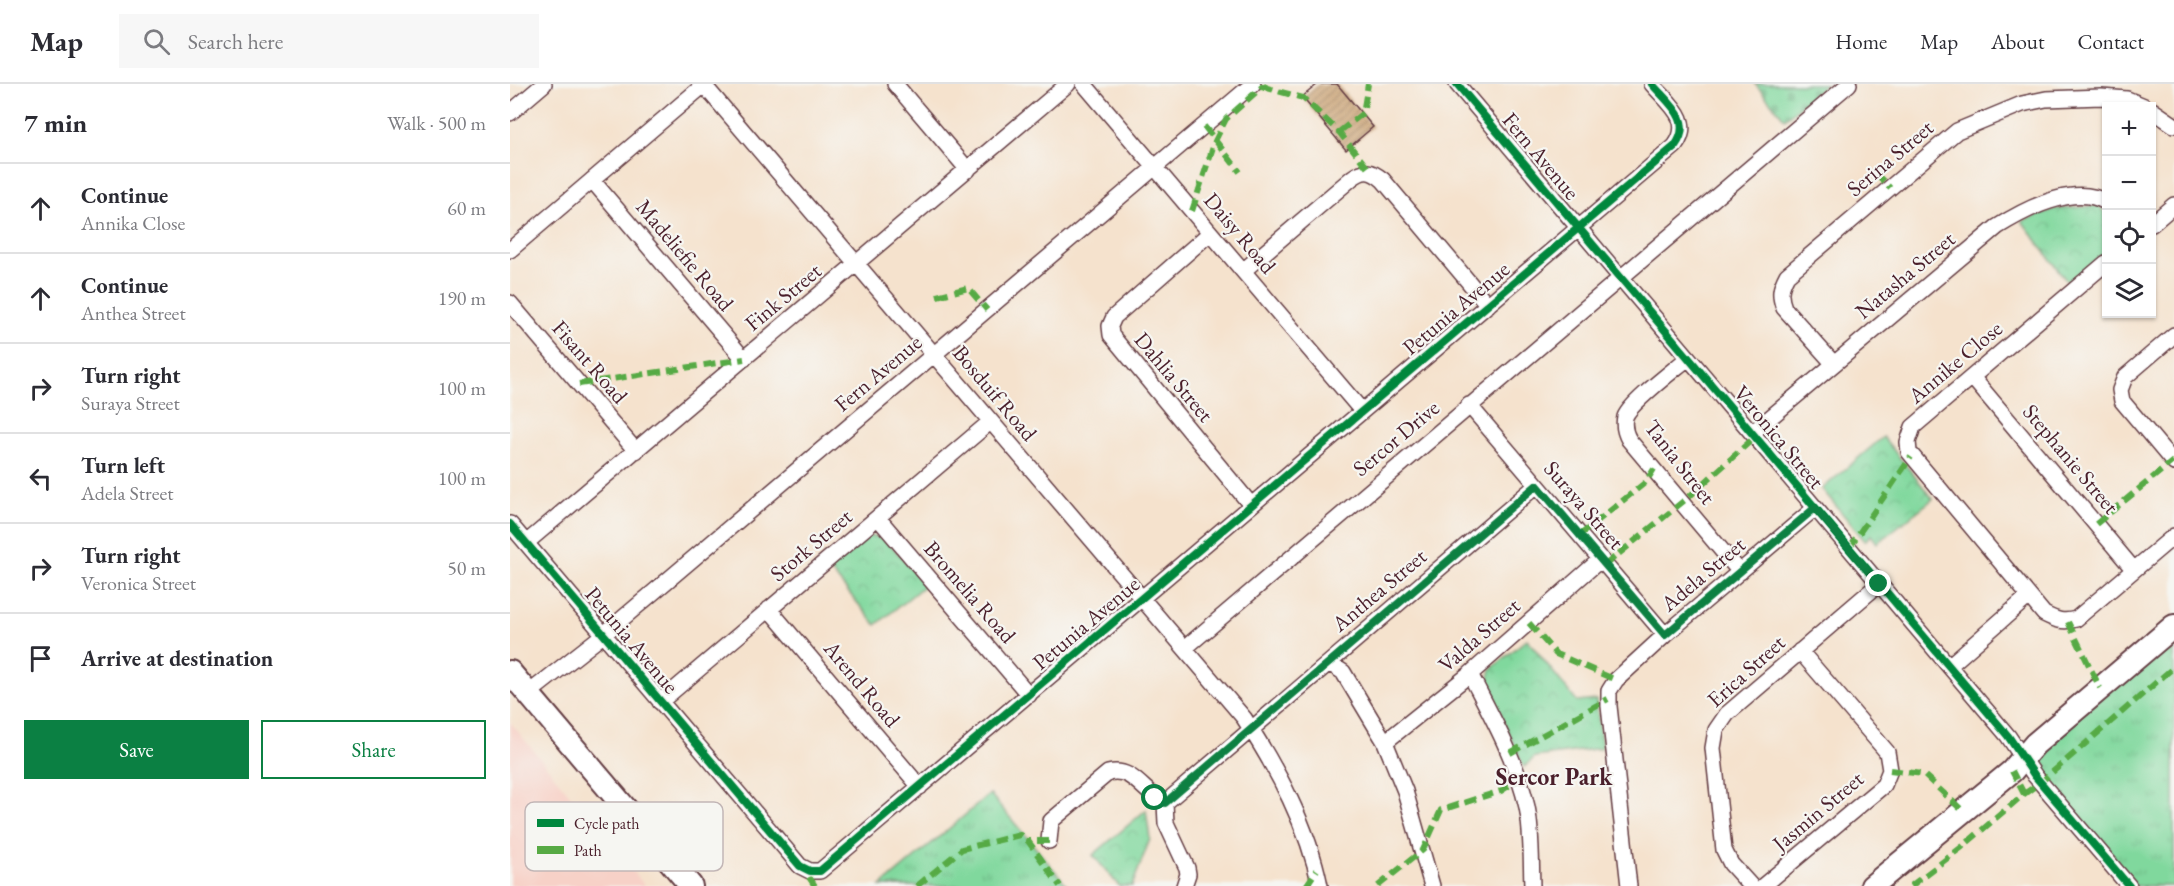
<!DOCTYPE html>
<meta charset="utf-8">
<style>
:root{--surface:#fff;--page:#f7f7f7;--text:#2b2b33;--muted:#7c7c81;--line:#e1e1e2;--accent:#0b8043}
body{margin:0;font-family:"EB Garamond",serif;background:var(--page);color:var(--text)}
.controls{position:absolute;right:18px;top:18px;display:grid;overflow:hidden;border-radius:0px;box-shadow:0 2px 4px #0004}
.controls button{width:54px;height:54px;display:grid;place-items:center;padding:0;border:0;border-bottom:2px solid var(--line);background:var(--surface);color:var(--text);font:30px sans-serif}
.stop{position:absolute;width:18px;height:18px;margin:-14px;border:4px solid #0b8043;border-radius:50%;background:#fff}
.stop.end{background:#0b8043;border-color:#fff;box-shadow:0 2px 6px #0008}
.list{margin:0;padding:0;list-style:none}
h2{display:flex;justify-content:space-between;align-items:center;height:78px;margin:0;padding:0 24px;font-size:26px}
h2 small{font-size:20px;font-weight:400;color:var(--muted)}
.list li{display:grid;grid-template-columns:39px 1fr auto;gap:18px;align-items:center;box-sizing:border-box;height:90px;padding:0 24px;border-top:2px solid var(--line)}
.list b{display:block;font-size:22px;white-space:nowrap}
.list p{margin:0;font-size:20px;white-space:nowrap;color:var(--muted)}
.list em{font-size:20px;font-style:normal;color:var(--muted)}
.actions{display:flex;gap:12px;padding:18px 24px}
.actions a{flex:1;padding:14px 0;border:2px solid var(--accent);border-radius:0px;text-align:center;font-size:21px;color:var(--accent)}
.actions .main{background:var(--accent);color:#fff}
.icon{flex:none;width:33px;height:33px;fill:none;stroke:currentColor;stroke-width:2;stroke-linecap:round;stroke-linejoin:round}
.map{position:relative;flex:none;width:1664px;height:802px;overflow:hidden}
header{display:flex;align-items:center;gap:36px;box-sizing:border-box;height:84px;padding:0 30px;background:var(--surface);border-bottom:2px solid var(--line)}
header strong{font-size:28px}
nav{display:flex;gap:33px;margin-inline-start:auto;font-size:21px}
.search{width:420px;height:54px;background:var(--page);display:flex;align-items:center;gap:15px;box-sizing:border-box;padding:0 21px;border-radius:0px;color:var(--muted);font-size:22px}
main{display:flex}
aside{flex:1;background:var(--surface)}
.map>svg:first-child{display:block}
.built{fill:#f7d1c7}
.grass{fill:url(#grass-tufts);stroke:#657c64;stroke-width:1.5}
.cemetery{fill:url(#cemetery-stones);stroke:#657c64;stroke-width:1.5}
.park{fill:url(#park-crowns);stroke:#657c64;stroke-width:1.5}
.building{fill:url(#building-hatch)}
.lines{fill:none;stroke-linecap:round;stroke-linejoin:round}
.street-casing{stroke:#643c43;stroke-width:18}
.secondary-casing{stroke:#643c43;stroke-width:26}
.street{stroke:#fff;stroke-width:15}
.secondary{stroke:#fff;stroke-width:22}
.quiet{stroke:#57aa44;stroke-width:6;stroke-dasharray:12 6;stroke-linecap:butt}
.cycleway-casing{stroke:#f6f6f2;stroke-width:11}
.cycleway{stroke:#00873e;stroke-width:8}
.route{stroke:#0b8043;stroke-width:8}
.labels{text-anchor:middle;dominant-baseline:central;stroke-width:4.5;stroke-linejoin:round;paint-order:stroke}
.street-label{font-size:22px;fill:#4a1f2b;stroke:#f6f6f2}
.neighbourhood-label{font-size:24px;font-weight:bold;fill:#4a1f2b;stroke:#f6f6f2}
.key{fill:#f6f6f2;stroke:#c2b6b6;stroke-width:1.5}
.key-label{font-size:16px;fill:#4a1f2b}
</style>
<header>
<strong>Map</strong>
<div class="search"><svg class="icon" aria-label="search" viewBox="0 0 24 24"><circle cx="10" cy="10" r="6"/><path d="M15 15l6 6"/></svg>Search here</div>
<nav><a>Home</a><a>Map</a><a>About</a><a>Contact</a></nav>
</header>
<main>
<aside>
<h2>7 min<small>Walk · 500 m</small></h2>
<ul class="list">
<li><svg class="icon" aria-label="ahead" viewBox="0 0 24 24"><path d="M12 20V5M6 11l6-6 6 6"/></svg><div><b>Continue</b><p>Annika Close</p></div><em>60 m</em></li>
<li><svg class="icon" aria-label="ahead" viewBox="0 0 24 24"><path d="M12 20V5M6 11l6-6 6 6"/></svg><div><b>Continue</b><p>Anthea Street</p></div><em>190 m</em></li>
<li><svg class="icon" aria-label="right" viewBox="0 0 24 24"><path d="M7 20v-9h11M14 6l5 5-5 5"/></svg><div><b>Turn right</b><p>Suraya Street</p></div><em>100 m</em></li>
<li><svg class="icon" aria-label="left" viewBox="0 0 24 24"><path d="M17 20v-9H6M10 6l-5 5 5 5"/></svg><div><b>Turn left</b><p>Adela Street</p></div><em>100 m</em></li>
<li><svg class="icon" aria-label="right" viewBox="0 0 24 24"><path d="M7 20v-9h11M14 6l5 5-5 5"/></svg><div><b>Turn right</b><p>Veronica Street</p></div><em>50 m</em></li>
<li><svg class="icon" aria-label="arrive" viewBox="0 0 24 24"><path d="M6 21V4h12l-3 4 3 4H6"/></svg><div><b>Arrive at destination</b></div></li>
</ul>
<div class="actions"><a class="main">Save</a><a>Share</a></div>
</aside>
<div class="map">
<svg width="1664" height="802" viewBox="0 0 1664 802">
<defs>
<pattern id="grass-tufts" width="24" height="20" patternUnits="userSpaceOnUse" patternTransform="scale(1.5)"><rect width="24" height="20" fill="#80d89d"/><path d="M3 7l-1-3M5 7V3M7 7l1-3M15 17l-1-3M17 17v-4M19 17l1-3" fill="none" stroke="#70b987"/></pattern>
<pattern id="cemetery-stones" width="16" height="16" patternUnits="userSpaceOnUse" patternTransform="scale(1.5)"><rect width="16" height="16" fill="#80d89d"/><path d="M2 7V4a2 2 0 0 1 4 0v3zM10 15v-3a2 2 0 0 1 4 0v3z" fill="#70b987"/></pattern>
<pattern id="park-crowns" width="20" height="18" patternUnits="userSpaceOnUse" patternTransform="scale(1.5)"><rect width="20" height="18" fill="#80d89d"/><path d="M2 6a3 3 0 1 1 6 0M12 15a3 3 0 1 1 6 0" fill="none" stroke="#70b987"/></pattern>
<pattern id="building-hatch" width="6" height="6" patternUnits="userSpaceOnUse" patternTransform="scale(1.5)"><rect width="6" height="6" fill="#cea97e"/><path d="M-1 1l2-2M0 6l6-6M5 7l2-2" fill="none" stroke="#a98967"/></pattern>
</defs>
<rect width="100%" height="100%" fill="#f6f6f2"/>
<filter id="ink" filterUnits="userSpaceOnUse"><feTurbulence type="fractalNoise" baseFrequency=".0167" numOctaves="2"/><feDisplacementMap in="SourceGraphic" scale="12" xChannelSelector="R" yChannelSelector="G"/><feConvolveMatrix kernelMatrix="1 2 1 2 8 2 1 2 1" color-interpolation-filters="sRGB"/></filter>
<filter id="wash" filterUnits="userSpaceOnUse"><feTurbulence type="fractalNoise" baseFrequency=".008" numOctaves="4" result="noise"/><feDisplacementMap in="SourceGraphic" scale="24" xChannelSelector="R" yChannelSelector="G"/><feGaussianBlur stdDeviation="1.35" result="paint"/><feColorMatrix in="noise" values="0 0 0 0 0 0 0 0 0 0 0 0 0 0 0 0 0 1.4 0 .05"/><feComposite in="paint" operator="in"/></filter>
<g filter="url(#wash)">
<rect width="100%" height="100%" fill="#f5e2cd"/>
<path class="built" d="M0,638L135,802H0Z"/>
<path class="grass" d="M1664,543V802H1622L1513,675Z
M480,710L558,802H371Z"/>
<path class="cemetery" d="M1245,0H1316L1275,35Z"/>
<path class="park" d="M1588,122L1596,129V167L1558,199L1512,137L1545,125Z
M1373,353L1423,415L1367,459L1361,451L1355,457L1312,405Z
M357,452L375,454L415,501L366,541L319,485Z
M1017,555L1067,618L1086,616L1092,664L1025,673L1014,683L977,601L981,585Z
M636,726L640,755L622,802H609L583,771Z"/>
<g id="blocks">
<path class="building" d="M808,0H827L863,43L836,66L792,13Z"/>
</g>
</g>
<g filter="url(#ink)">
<use href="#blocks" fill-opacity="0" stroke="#643c43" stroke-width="1.5"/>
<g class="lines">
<defs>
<path id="street" d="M193,0L734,634C767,685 798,742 810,802
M385,0L458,86
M574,0L852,327
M947,0L1498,652L1525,692L1619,802
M1642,26L1664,41
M0,29L34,0
M82,96L234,275
M1642,140L1664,121
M700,149L604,233L600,242L601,251L741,421
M0,166L195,0
M1596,179L1403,343L1398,358L1399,368L1534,530C1546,536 1553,539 1566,535L1664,452
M733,187L842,94C854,85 861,86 873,96L978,221
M0,219L126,367
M1664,251L1615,293L1610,306L1612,317L1664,379
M1178,274C1164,286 1120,319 1115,333C1113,342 1115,349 1119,356L1230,488
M1323,279L1274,224C1269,211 1270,204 1277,191L1447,47L1512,20L1536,15L1591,13L1617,15L1634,22
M1462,293L1624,486
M959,321L1155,551
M1242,349L1487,143C1514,126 1564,99 1596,118
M368,434L519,611
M0,440L290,782L300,787H310L1165,62C1184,36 1159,20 1142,0
M16,459L558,0
M259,525L410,703
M675,564L1339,0
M819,579L833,588L875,658L895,707L922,802
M1439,582L1519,512
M960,590C982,633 1006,675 1017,723C1022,748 1021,776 1022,802
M19,609L93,551L743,0
M150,618L480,338
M875,658L960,590L1091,475
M539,757L541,737L598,689C624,682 634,711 655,719
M674,802L678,790L677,784L656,739L655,719L1027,401
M1119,802L1099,622V607L1106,596L1155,551L1305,424
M1241,802L1221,780L1214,766L1203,664L1206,646L1217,630L1369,500
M1253,802L1374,701L1380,686L1377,668L1290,567"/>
<path id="secondary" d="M0,588L181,802
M1362,802L1502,687L1525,660L1664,542"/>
</defs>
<use href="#street" class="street-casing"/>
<use href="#secondary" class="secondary-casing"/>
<use href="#street" class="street"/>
<use href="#secondary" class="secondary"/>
<path class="quiet" d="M753,0L757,4L793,14L829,48L860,87
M694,42L730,88
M829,48L853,29L858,0
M1365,89L1380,104
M682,127L705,57L716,35L754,1
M427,212L458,204L477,226
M69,300L234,275
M1586,440L1663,377
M1070,451L1136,398L1144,385
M1339,464L1401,373
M1095,481L1181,411L1245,353
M1558,538L1590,604
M1019,539L1046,570L1106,596
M1000,669L1098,615
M1380,686L1413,690L1453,727
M1514,710L1531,698L1664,583
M539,757H518L550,802
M299,793L305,802
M407,802L452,765L510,751L518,757
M796,802L807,786
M868,802L913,766L931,726L991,707L1009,695
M1401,802L1452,763L1514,710L1502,687"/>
<defs>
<path id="cycleway" d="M947,0L1498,652L1525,692L1619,802
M0,440L290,782L300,787H310L1165,62C1184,36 1159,20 1142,0"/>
</defs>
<use href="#cycleway" class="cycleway-casing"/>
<use href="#cycleway" class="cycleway"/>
</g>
</g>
<g class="lines" filter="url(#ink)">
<path class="route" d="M645,714L655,719L1027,401L1155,551L1305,424L1369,500"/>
</g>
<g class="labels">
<g class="street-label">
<text transform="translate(1031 72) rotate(50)">Fern Avenue</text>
<text transform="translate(1380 74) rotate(-40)">Serina Street</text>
<text transform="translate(730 149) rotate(50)">Daisy Road</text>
<text transform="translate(175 171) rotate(50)">Madeliefie Road</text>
<text transform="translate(1395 191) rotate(-40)">Natasha Street</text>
<text transform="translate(273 213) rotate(-40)">Fink Street</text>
<text transform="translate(946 224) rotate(-40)">Petunia Avenue</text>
<text transform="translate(80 278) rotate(49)">Fisant Road</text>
<text transform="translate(1445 278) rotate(-40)">Annike Close</text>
<text transform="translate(368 289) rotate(-40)">Fern Avenue</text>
<text transform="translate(664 293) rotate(50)">Dahlia Street</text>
<text transform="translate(485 309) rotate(50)">Bosduif Road</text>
<text transform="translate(1269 353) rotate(50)">Veronica Street</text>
<text transform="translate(886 354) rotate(-40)">Sercor Drive</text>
<text transform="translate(1561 375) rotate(50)">Stephanie Street</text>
<text transform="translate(1170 378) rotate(52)">Tania Street</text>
<text transform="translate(1074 421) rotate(49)">Suraya Street</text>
<text transform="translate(301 461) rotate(-40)">Stork Street</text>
<text transform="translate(1193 490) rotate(-40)">Adela Street</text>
<text transform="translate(869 506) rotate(-40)">Anthea Street</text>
<text transform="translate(460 508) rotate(49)">Bromelia Road</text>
<text transform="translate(576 539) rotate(-40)">Petunia Avenue</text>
<text transform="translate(969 551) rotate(-41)">Valda Street</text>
<text transform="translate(122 556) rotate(50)">Petunia Avenue</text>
<text transform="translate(1236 587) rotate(-42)">Erica Street</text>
<text transform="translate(352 600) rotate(50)">Arend Road</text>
<text transform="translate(1308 727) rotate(-40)">Jasmin Street</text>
</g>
<g class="neighbourhood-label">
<text x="1044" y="692">Sercor Park</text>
</g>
</g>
<rect x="15" y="718" width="198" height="69" rx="9" class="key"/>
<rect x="27" y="735" width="27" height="8" fill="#00873e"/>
<rect x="27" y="762" width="27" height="8" fill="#57aa44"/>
<g class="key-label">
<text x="64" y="745">Cycle path</text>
<text x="64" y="772">Path</text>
</g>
</svg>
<div class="controls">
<button>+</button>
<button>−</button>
<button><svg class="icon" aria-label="locate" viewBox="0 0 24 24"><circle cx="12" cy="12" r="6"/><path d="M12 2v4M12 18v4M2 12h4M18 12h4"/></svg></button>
<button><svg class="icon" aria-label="layers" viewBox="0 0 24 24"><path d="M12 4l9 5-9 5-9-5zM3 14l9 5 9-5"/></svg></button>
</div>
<div class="stop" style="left:645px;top:714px"></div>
<div class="stop end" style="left:1369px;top:500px"></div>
</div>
</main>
